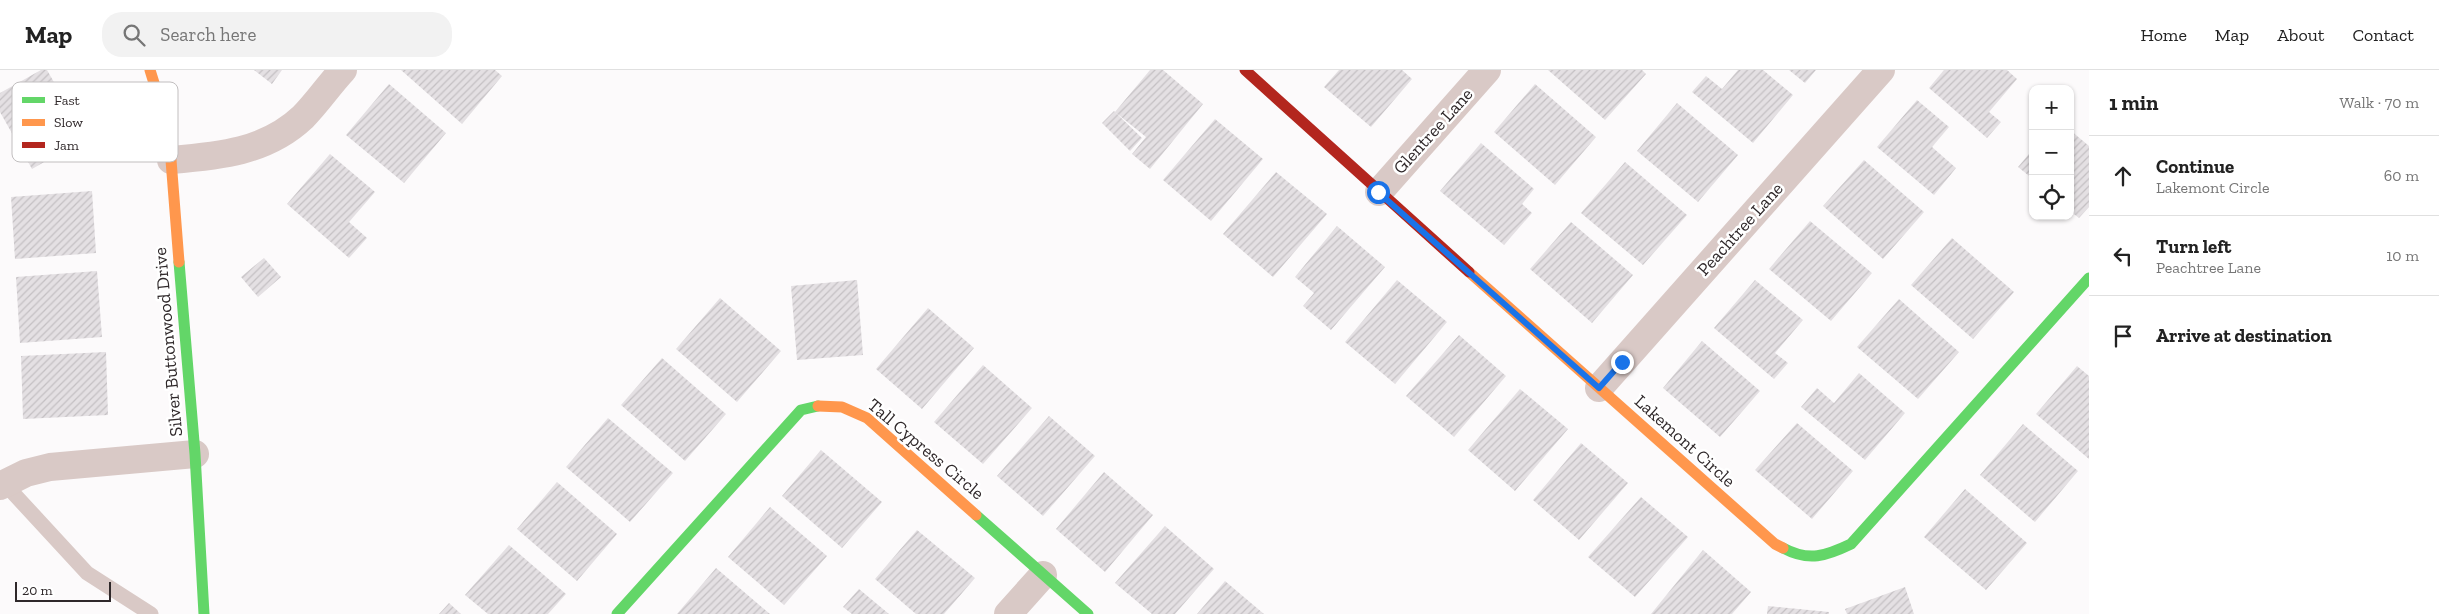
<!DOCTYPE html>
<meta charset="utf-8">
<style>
:root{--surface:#fff;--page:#f2f2f2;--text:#222;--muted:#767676;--line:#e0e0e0}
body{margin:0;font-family:"Zilla Slab",serif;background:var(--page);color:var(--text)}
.controls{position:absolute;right:15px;top:15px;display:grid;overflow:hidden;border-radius:10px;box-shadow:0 1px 4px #0004}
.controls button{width:45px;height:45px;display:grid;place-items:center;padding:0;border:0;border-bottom:1px solid var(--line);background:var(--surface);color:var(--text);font:25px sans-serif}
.scale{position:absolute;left:15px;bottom:12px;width:96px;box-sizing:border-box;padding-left:5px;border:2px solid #2f282a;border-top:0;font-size:14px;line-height:18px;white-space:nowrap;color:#2f282a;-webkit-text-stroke:4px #fff;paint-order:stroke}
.stop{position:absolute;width:15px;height:15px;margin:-11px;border:4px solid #1a73e8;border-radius:50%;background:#fff}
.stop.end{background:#1a73e8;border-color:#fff;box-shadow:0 1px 5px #0008}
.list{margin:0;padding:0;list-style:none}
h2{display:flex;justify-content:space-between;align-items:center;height:65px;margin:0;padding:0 20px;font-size:21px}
h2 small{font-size:16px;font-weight:400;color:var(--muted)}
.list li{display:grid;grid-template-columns:32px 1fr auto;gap:15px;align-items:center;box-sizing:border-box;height:80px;padding:0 20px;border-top:1px solid var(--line)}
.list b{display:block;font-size:19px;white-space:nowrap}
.list p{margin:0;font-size:16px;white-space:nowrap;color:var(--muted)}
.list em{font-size:16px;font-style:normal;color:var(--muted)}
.icon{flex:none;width:28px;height:28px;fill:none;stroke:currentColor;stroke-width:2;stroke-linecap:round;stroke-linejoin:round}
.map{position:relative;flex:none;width:2089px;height:544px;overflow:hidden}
header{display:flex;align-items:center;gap:30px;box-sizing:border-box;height:70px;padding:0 25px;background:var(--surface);border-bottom:1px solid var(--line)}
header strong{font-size:24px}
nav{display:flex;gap:28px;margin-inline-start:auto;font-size:18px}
.search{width:350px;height:45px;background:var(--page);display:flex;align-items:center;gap:12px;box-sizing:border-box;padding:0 18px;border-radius:20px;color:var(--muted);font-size:19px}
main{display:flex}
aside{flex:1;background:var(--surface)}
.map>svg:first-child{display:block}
.building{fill:url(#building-hatch)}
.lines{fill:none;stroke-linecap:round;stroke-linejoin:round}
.lane{stroke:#d9c9c6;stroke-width:15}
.street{stroke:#d9c9c6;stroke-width:28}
.fast{stroke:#63d668;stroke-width:11}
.slow{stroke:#ff974d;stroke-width:11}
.jam{stroke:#b3261e;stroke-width:11}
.route{stroke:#1a73e8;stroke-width:6}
.labels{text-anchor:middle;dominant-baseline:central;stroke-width:5;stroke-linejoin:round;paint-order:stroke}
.street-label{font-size:18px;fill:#2f282a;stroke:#fff}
.key{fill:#fff;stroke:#c1bebf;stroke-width:1}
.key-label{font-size:14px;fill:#2f282a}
</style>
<header>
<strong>Map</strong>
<div class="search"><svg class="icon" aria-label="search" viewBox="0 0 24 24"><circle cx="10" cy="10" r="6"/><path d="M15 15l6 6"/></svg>Search here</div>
<nav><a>Home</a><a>Map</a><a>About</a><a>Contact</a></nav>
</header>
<main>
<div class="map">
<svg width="2089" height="544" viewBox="0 0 2089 544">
<defs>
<pattern id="building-hatch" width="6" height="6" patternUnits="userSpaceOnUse" patternTransform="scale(1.25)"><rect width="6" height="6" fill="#e4e0e3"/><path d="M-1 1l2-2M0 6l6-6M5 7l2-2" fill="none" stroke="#c4c0c3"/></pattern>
</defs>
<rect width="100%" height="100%" fill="#fcfafb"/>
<path class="building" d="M41,0H47L86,68L32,99L0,42V23Z
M254,0H282L272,14Z
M401,0H495L502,6L462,54Z
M1150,0H1163L1203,34L1150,99L1132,84L1146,67L1115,42Z
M1339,0H1402L1412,9L1371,57L1324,17Z
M1548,0H1642L1646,4L1605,50Z
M1738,0H1763L1793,25L1753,73L1692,22L1706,6L1722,19Z
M1789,0H1816L1805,13Z
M1944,0H2007L2017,9L1989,42L2001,52L1987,68L1929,18Z
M389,14L446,63L404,113L346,65Z
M1535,14L1596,67L1555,115L1494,62Z
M1917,30L1949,57L1932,77L1956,98L1934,125L1877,77Z
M1677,33L1738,85L1698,132L1637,81Z
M1114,41L1142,68L1130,81L1102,53Z
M1215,49L1263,89L1211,151L1163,110Z
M2070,60L2089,76V137L2079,148L2070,141Z
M1481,73L1534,119L1522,134L1532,143L1504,175L1440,121Z
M2033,79V109L2018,97Z
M330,84L375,122L349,152L367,168L349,188L287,134Z
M1864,90L1924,142L1883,189L1823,136Z
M1625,92L1687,145L1643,195L1581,143Z
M1276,102L1327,144L1273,207L1223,164Z
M92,121L96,183L15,189L11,127Z
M1810,151L1872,203L1831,251L1769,199Z
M1571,152L1633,205L1592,253L1530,199Z
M1337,156L1385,197L1331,260L1303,236L1314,223L1295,207Z
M1952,168L2014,222L1973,269L1911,215Z
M264,188L281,207L258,227L241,207Z
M97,201L102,267L20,273L16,207Z
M857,210L863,285L797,290L791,216Z
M1397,210L1447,252L1395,314L1345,272Z
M1755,210L1803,250L1775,283L1788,293L1774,309L1714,258Z
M720,228L781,281L737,332L676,279Z
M1899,229L1959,282L1918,329L1857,277Z
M928,238L974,278L922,339L876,299Z
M1459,265L1506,306L1454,367L1406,326Z
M1702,271L1760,321L1720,367L1663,318Z
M106,282L108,345L23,349L21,286Z
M662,288L726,344L685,391L621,335Z
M983,295L1032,338L983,394L934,352Z
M2077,296L2089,306V389L2036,344Z
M1859,303L1905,343L1865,390L1801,337L1817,318L1834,333Z
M1520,319L1568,359L1515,421L1468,380Z
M1049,346L1095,386L1043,446L997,406Z
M608,348L673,403L630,452L566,397Z
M1797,353L1853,401L1812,449L1755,400Z
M2023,354L2078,401L2035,452L1980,405Z
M1581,373L1628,413L1579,470L1533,430Z
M821,380L882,432L842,478L782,426Z
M1104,402L1153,445L1105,502L1056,459Z
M557,412L617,464L577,511L517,459Z
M1965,419L2027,473L1986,520L1924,467Z
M1641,427L1688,467L1635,527L1588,487Z
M770,437L827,486L784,535L728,487Z
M1165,456L1214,499L1175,544H1152L1115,513Z
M917,460L975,508L944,544H916L875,509Z
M509,475L566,524L548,544H488L465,525Z
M1703,480L1751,522L1732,544H1651Z
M716,498L770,544H677Z
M1225,511L1264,544H1197Z
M1905,517L1914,544H1847L1845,539Z
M859,519L889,544H852L843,537Z
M449,533L461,544H439Z
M1768,536L1829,542V544H1767Z"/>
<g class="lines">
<path class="lane" d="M4,413L87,503L151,544"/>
<path class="street" d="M171,90C219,86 266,82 303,47C317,33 329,15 343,0
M1379,122L1487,0
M1599,318L1881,0
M0,416L26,403L50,397L195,384
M1008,544L1043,505"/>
<path class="fast" d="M179,192L195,384L204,544
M976,445L1088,544
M1783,478C1809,492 1826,486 1851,474L2089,208
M617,544L801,340L818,336"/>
<path class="slow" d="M150,0L163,42L171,90L179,192
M1469,202L1775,474L1783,478
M818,336L842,337L867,348L976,445"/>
<path class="jam" d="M1245,0L1469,202"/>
</g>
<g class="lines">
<path class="route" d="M1378,122L1599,318L1622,292"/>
</g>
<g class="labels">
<g class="street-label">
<text transform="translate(1433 61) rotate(-48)">Glentree Lane</text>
<text transform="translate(1740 159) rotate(-48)">Peachtree Lane</text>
<text transform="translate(168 272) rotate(-95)">Silver Buttonwood Drive</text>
<text transform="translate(1685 371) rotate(42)">Lakemont Circle</text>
<text transform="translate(926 379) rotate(40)">Tall Cypress Circle</text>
</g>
</g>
<rect x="12" y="12" width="166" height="80" rx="8" class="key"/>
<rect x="22" y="27" width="23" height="6" fill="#63d668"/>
<rect x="22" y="49" width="23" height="7" fill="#ff974d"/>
<rect x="22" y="72" width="23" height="6" fill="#b3261e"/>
<g class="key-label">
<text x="54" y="35">Fast</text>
<text x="54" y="57">Slow</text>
<text x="54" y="80">Jam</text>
</g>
</svg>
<div class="controls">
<button>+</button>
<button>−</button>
<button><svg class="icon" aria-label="locate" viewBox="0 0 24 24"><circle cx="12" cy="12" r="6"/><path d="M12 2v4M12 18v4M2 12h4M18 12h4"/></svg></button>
</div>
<div class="scale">20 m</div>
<div class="stop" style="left:1378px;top:122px"></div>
<div class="stop end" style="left:1622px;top:292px"></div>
</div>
<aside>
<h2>1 min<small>Walk · 70 m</small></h2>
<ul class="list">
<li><svg class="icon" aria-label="ahead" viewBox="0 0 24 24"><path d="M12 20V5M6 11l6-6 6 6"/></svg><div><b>Continue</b><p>Lakemont Circle</p></div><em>60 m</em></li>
<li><svg class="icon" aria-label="left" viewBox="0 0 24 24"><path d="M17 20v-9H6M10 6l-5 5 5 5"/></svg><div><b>Turn left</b><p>Peachtree Lane</p></div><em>10 m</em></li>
<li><svg class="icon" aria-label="arrive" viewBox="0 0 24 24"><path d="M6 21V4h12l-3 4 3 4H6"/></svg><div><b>Arrive at destination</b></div></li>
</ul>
</aside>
</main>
